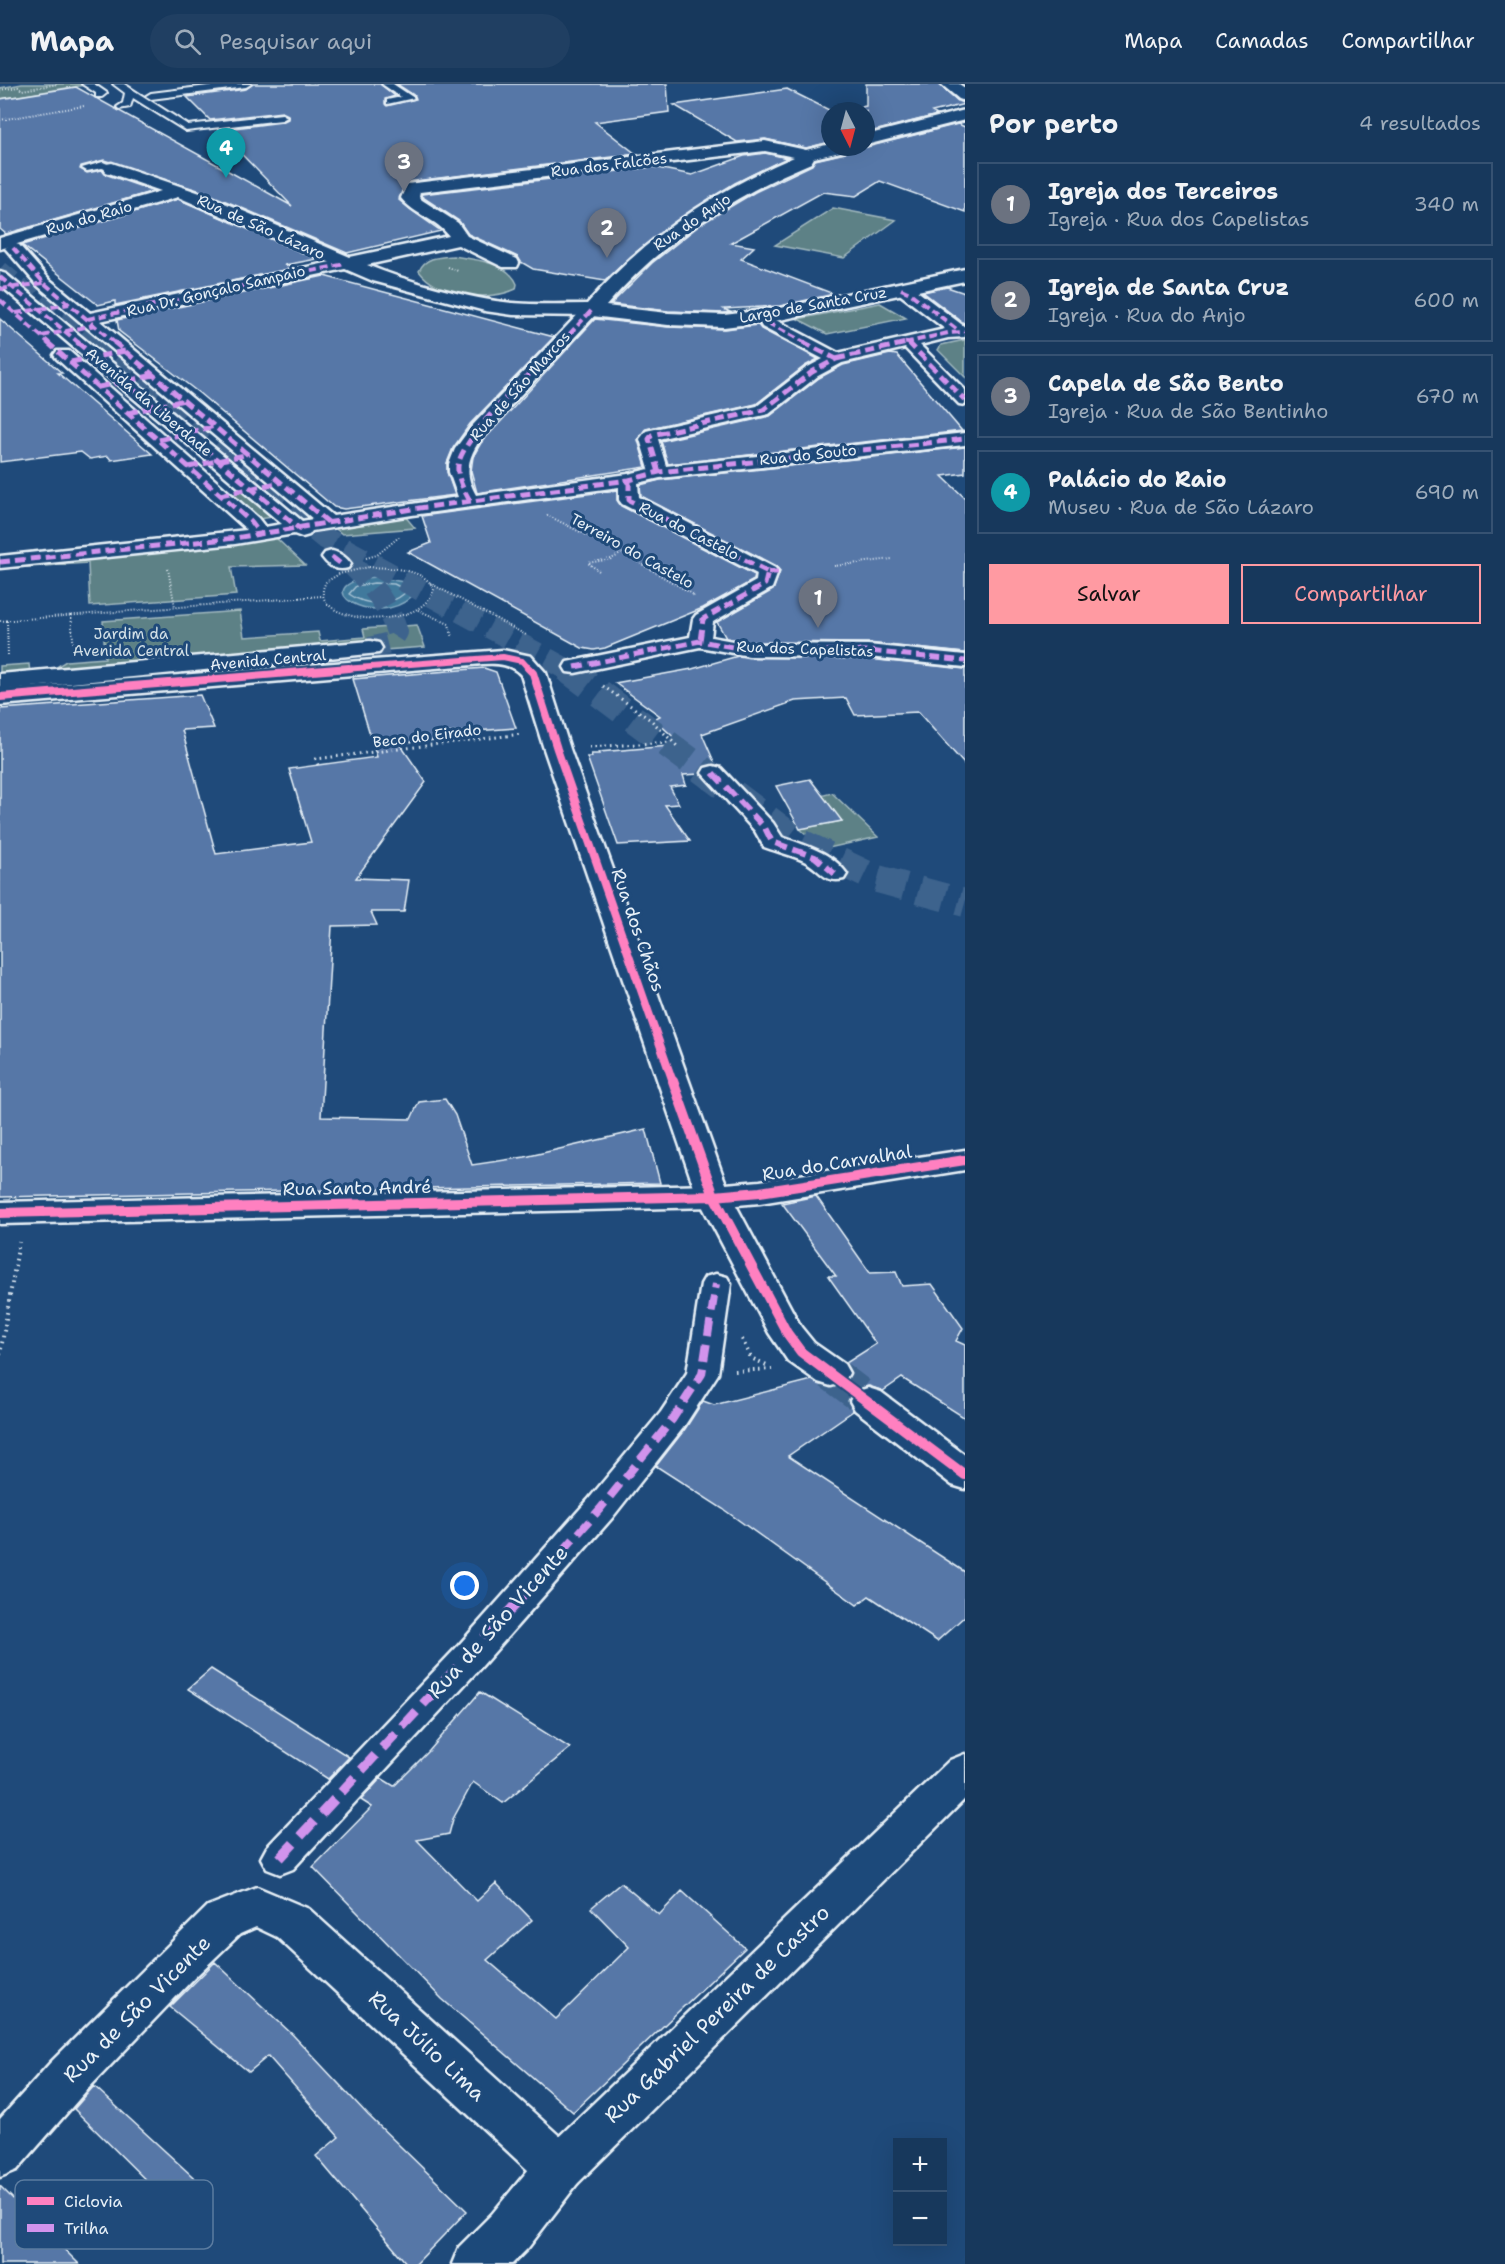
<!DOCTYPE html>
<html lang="pt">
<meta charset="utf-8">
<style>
:root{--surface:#17385c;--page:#203f62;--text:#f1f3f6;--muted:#9eacbb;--line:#365272;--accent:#ff9aa2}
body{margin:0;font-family:"Shantell Sans",sans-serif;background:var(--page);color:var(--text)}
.controls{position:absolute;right:18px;bottom:18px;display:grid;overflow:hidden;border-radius:0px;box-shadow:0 6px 24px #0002}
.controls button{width:54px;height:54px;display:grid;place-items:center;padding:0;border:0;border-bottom:2px solid var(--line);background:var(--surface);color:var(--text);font:30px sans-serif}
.compass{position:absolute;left:821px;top:18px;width:54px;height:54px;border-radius:50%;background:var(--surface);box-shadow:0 6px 24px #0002;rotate:174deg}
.you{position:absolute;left:465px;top:1502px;width:21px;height:21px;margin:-15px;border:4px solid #fff;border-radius:50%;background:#1a73e8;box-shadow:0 0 0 9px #1a73e833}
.badge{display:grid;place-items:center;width:39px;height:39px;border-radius:50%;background:var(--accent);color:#fff;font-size:20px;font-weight:700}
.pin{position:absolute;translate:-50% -50px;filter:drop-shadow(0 2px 3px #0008)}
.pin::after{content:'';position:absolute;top:32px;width:21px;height:18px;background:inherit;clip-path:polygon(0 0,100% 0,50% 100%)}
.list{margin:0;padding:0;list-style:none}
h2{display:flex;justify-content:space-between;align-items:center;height:78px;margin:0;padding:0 24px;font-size:26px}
h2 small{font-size:20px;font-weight:400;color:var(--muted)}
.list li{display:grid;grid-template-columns:39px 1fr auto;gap:18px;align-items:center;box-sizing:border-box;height:84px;margin:0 12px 12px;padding:0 12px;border:2px solid var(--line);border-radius:0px}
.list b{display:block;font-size:22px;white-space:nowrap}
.list p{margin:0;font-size:20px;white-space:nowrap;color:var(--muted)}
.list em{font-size:20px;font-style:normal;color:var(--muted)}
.actions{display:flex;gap:12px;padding:18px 24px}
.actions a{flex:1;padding:14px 0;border:2px solid var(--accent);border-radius:0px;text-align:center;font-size:21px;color:var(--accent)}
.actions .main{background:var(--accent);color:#111}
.icon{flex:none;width:33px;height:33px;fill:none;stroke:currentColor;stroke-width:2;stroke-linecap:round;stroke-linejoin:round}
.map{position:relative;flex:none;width:965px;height:2180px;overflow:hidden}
header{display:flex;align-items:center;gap:36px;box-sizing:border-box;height:84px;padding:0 30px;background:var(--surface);border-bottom:2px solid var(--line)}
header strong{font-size:28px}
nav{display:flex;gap:33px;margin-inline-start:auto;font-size:21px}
.search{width:420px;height:54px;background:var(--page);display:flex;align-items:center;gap:15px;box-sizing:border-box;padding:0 21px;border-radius:33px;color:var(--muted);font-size:22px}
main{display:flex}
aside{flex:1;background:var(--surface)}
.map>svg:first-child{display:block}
.green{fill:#5d8186;stroke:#a2b9bf;stroke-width:1.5}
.water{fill:#41799c;stroke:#84a9c1;stroke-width:1.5}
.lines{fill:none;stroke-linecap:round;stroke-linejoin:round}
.shore{stroke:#a5c1d3;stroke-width:1.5}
.building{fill:#5677a7;stroke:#e8f1f8;stroke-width:1.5}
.tertiary-tunnel{stroke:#3d638d;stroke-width:35;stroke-dasharray:35 18;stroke-linecap:butt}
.secondary-tunnel-far2{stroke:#3d638d;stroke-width:17;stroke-dasharray:17 9;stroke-linecap:butt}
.secondary-tunnel-far1{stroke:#3d638d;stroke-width:22;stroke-dasharray:22 11;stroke-linecap:butt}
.secondary-tunnel{stroke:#3d638d;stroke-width:28;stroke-dasharray:28 14;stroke-linecap:butt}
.service-casing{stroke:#e8f1f8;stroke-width:4}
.pedestrian-casing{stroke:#e8f1f8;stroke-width:5}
.minor-casing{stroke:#e8f1f8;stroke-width:5}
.tertiary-casing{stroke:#e8f1f8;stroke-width:5}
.secondary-casing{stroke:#e8f1f8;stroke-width:5}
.path-far2{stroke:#e8f1f8;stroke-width:2;stroke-dasharray:1 2;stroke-linecap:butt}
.path-far1{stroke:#e8f1f8;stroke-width:3;stroke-dasharray:1.5 4;stroke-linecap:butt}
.path{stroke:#e8f1f8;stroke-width:4;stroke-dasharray:1.5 4.5;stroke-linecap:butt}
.service{fill:#1f4a7a;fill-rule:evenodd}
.pedestrian{fill:#1f4a7a;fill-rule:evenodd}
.minor{fill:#1f4a7a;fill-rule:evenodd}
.tertiary{fill:#1f4a7a;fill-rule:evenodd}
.secondary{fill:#1f4a7a;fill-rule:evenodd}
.quiet-far4{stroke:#d193ec;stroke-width:4;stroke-dasharray:8 4;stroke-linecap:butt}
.quiet-far3{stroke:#d193ec;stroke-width:5;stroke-dasharray:10 5;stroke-linecap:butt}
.quiet-far2{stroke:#d193ec;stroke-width:6;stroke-dasharray:13 6;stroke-linecap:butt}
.quiet-far1{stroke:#d193ec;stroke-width:8;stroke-dasharray:16 8;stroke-linecap:butt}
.quiet{stroke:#d193ec;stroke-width:10;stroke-dasharray:20 10;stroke-linecap:butt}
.cycleway-far2-casing{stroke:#1f4a7a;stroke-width:8}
.cycleway-far1-casing{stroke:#1f4a7a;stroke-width:10}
.cycleway-casing{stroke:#1f4a7a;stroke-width:14}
.cycleway-far2{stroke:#ff80c0;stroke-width:6}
.cycleway-far1{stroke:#ff80c0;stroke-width:8}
.cycleway{stroke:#ff80c0;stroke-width:10}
.labels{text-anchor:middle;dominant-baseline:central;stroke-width:6;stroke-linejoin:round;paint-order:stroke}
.far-street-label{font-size:15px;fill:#e8f1f8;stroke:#1f4a7a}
.far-park-label{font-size:15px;fill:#d3e0e7;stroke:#1f4a7a}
.street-label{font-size:18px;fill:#e8f1f8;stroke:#1f4a7a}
.near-street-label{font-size:21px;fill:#e8f1f8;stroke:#1f4a7a}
.key{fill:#1f4a7a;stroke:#5b7ca0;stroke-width:1.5}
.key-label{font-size:16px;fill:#e8f1f8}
</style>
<header>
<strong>Mapa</strong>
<div class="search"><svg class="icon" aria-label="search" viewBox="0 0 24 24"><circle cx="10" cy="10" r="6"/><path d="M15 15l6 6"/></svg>Pesquisar aqui</div>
<nav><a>Mapa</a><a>Camadas</a><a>Compartilhar</a></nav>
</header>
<main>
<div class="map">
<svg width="965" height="2180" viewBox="0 0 965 2180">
<rect width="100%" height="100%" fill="#1f4a7a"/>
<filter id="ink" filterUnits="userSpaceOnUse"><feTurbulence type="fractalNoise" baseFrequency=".0167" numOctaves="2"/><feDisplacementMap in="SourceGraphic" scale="12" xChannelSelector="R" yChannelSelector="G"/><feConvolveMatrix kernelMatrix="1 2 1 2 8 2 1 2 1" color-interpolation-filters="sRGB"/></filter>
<g filter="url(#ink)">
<path class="green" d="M22,0H82L85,1L0,15V4Z
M833,124L896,136L844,174L775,161Z
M453,172C474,175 508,178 517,200L516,205C489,218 438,213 419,187C425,173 439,173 453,172Z
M880,219L906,234L827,250L798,235Z
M965,256V293L938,266L941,261Z
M243,408C251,418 265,422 273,433L259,435L229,411Z
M404,431L415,444L342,450L331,441Z
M275,453L305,481L231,483L236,511L90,522L88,479L0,485V481Z
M240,527L244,553L318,548L320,557L365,553L363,545L417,541L425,563L0,594V582L29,580L30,589L49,588L66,577L105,574L103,537Z
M832,709L878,753L824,765L800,745L842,737L812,714Z"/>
<path class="water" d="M374,493L404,498L412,507L411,513C376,546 301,502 374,493Z"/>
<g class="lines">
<path class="shore" d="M374,499L394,500L404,505L405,509C389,523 366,522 349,510L356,502Z"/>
</g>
<path class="building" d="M253,0H380L395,12L385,15V20L387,22L416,15L415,12L397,0H667L669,28L595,38L636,70L407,98L399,116L411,126L441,147L347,169L207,109L104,76L81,82L80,85L87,89L102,86L105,90L154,107L6,150L0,145V15L76,3L292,122L218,46L282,38L288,35V31L282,28L210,36L187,13L246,5Z
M866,0H939L958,17L965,20L932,28L937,31L866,49V27H838L866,22Z
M787,5L831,27L830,58L806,64L765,55L737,58L674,21Z
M958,40L965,43V128L880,97L856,112L823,108L731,159L754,163L741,175L834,210L780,222L724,225L730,228L724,229L668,227L611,220L652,179L701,140L755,108L812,81L815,76L845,69L849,63H867Z
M765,69L787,74L735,99L681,133L631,172L605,197L533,185L521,178L518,173L468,150L459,137L421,112L422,110L653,83L692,91L744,72Z
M178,115L317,175L285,181L294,184L115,221V217L98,221L22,161Z
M324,192L554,253L470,340L453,364L447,379V388L455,411L344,425L334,423L199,309L119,247L117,236Z
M947,203L965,209V240L923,208Z
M0,235L62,289H58L152,370L111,376L108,372L90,375L81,368L0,378Z
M595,235L668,243L724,245L758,241L761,245L818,275L805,282L756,320L646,345L638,356L646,383L477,409L471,387L473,373L481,359Z
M890,270L897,271L962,347L668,380L661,357L770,332L819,294L843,281Z
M965,363V389L942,392L965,414V569L868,559L749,558L726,554L717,538L773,506L780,487L776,482L641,412L640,401L660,396Z
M617,406V416L621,422L755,491L754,496L703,524L605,564L594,566L582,564L408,468L431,459L422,432Z
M738,572L868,575L965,585V681L918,628L855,631L846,614L795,617L702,650L715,680L704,682L700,690L683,691L686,701L670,703L679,720L665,721L690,757L618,761L587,673H592L591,670H600L599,668L682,661L654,635L660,632L615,599L692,585Z
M484,584L496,588L516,644L434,650L436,656L399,659L426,698L356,794L409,796L404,828H371L377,841L332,842L321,1033L411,1035L419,1018L445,1015L455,1031L472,1081L525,1073L646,1045L660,1099L0,1113V625L200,611L214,644L182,646L216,770L311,758L289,685L377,673L353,595Z
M810,695L842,737L800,745L776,702Z
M816,1112L870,1189L896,1188L902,1202L932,1200L963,1244L956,1257L965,1261V1334L902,1294L883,1307L869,1302L854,1306L848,1316L853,1327L788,1372L965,1488V1532L937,1557L869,1512L857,1521L723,1425L656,1382L685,1345L703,1317L714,1321L812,1296L830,1304L845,1300L851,1290L846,1279L876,1260L828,1192H836L782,1119Z
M211,1585L349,1673L328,1695L188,1605Z
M480,1608L570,1664L503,1719L473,1698L453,1735L449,1750L417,1756L477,1817L496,1799L532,1836L487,1876L556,1935L629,1863L591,1824L621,1799L659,1831L682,1807L745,1864L573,2028L442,1915L313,1783L372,1723L361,1716L381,1694L394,1702L429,1667Z
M215,1878L293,1951L368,2031L467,2127L416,2180H407L316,2072L339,2053L268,1972L249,1988L170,1923Z
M94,2002L203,2102L176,2126L74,2025Z
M0,2102L79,2180H0Z"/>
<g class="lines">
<path class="tertiary-tunnel" d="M831,1289L868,1317"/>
<path class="secondary-tunnel-far2" d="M0,185L89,259"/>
<path class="secondary-tunnel-far1" d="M87,258L323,453L568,586
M351,480C372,501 388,520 397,548L390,559L370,564"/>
<path class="secondary-tunnel" d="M566,584L797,757L874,794L965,819"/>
<defs>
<path id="service" d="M82,0H94L107,9L102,13H96V9Z
M113,0H124L188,41L282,30L287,33L282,36L186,47L133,14L130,23L119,25L117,23L123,19L125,9Z
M224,0H251L246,3L151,15L146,12L151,9Z
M382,0H393L414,14L387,20V16L401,13Z
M103,78L117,84L112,87L102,84L87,87L82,84Z"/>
<path id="pedestrian" d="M13,159L19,161L50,196L90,229L345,175L351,177L353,180L351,183L345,185L100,237L333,432L458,413L449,388V380L455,365L472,342L586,222H598L600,226L484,350C469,371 462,387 476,411L628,390L649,385L640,355L646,347L757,322L806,284L823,275L762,243L760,239L762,235H774L838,269L945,245L893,205L901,200L916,206L965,243V253L948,254L920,261L965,306V321L959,320L905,264L842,279L818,292L769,330L658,355L666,382L965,349V361L660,394L638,399L639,413L775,484L778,488L772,504L713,538L711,553L749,560L868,561L965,571V583L868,573L749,572L700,563L575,589L567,588L564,583L567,578L690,553L693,535L696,531L756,497L757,490L622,420L619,416V403L412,431L312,447L309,451L302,453L294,450L235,460L0,484V472L247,446L57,275L54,271L57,267H69L258,434L265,443L282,440L0,201V188L6,190L302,437L313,435L38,202L5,164Z
M332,467C340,469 346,473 351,480L348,484C337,487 329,483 322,473L325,469Z
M713,682L721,684L773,739L782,753C806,762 832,768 847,790L844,795C825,800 821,786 806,778C793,771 777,768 764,763L755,747L702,689L705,684Z
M716,1190L727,1193L731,1200L718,1290L683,1344L612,1434L482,1582L293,1785L280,1790L267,1785L261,1774L267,1763L458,1562L588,1416L661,1328L687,1289L701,1200L705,1193Z"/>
<path id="minor" d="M941,0H959L965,4V17L959,15Z
M965,26V36L866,61V51Z
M765,57L806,66L830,60V63H847L845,67L814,74L811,79C732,112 662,157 606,222L668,229L724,231L780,224L965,185V197L780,236L724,243L668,241L592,232L513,231L485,227L373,197L178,113L0,165V154L161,107L106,88L104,84L106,80L112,79L206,111L350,173L449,152C437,135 414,131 401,114L407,100ZM765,67L794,73C714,107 644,154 587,220C562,220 536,221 512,219C471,215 405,197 367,181L458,161L503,183H517L519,179L517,175L467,152L458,139L422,116L419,113L420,108Z
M965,1066V1086L760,1119L714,1123L0,1140V1118L714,1101L760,1097Z
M257,1803L309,1825L577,2068L584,2084L577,2100L560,2107L543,2100L277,1853L256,1843L240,1850L194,1894L85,2008L17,2086L0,2093V2035L51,1978L208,1822Z"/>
<path id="tertiary" d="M503,566L531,572L546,589L570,665L723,1092L731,1112L801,1243L814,1259L844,1280L849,1289L844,1298L831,1302L818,1298L788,1277L769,1249L697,1112L544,665L521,591C506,574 480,581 459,582L0,621V605Z
M868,1304L881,1308L965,1371V1405L952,1401L855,1326L850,1317L855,1308Z
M965,1670V1715L577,2100L528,2164L512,2180H452L459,2163L492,2130L543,2068L950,1676Z"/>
<path id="secondary" d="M370,557L379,559L382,564L379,569L0,606V590Z"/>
</defs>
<use href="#service" class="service-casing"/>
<use href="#pedestrian" class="pedestrian-casing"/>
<use href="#minor" class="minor-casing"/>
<use href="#tertiary" class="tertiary-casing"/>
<use href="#secondary" class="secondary-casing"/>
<path class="path-far2" d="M0,6L18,3L22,6L58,0
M0,36L84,22
M448,183L458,187
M547,431L631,474L694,511L693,513
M366,474L377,471L399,453
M834,482L892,475
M369,483C390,484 424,484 434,505C421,551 302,539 326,498L339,490Z
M168,485L175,523
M599,487L588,479L611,475L621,470
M430,499L526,551
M418,526L449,540L452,552
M71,531L74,566
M0,537L322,512
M7,537L8,572"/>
<path class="path-far1" d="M603,602L652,637L679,664
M589,663L671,658
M318,681L316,675L522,650"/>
<path class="path" d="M742,1255L751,1274L769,1282
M0,1271L19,1158
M735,1287L772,1285"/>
<use href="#service" class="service"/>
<use href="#pedestrian" class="pedestrian"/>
<use href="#minor" class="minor"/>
<use href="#tertiary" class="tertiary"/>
<use href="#secondary" class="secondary"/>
<path class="quiet-far4" d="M13,164L44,199L115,259
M0,193L79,259
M0,205L44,199
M901,205L910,209L959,247
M0,216L49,259
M16,229L69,220
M88,235L345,180
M768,239L806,259
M42,252L95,241
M561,259L592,226
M905,259L948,249L965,248"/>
<path class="quiet-far3" d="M47,258L251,438L260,450
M77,258L301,446
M114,258L328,438
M908,258L965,316
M836,275L911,258
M71,278L125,267
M99,303L154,291
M128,329L184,316
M159,356L215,342
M189,383L249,370
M659,388L649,355L652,351L763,326L812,288L836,275L803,258
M629,396V416L768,488L765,500L703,535L700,557
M220,411L282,398
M470,417C464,406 457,395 458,382C462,351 538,282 562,258
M332,473L341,480
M0,478L235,454L412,425L629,396L659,388L965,355
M768,488H782
M575,583L700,557L749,566L868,567L965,577"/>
<path class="quiet-far2" d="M713,689L765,744L772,758L815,773L835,790"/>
<path class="quiet-far1" d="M515,1521L600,1425L672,1336L702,1290L716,1200"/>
<path class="quiet" d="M280,1774L517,1519"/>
<defs>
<path id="cycleway-far2" d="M331,586L503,573L522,577L530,586"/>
<path id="cycleway-far1" d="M528,584L533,589L557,665L673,998
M0,613L349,584"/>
<path id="cycleway" d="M673,997L714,1112L787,1249L801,1268L965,1391
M0,1129L714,1112L760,1108L965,1076"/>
</defs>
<use href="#cycleway-far2" class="cycleway-far2-casing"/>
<use href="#cycleway-far1" class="cycleway-far1-casing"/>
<use href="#cycleway" class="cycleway-casing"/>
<use href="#cycleway-far2" class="cycleway-far2"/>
<use href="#cycleway-far1" class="cycleway-far1"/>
<use href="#cycleway" class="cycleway"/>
</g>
</g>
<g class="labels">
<g class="far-street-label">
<text transform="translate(609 81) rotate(-7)">Rua dos Falcões</text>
<text transform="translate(89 134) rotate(-16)">Rua do Raio</text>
<text transform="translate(692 138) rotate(-34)">Rua do Anjo</text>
<text transform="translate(261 143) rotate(24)">Rua de São Lázaro</text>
<text transform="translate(216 207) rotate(-13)">Rua Dr. Gonçalo Sampaio</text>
<text transform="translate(813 221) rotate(-10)">Largo de Santa Cruz</text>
<text transform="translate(520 302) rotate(-48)">Rua de São Marcos</text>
<text transform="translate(149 318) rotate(40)">Avenida da Liberdade</text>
<text transform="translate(808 371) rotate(-6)">Rua do Souto</text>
<text transform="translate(689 447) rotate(27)">Rua do Castelo</text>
<text transform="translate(632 467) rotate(29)">Terreiro do Castelo</text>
<text transform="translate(805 565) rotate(2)">Rua dos Capelistas</text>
<text transform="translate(268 576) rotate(-5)">Avenida Central</text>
<text transform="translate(427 652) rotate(-7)">Beco do Eirado</text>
</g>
<g class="far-park-label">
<text x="131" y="550">Jardim da<tspan x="131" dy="17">Avenida Central</tspan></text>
</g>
<g class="street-label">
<text transform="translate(638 846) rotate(71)">Rua dos Chãos</text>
<text transform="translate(837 1079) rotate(-9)">Rua do Carvalhal</text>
<text transform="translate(357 1104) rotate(-1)">Rua Santo André</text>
</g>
<g class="near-street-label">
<text transform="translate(498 1538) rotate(-48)">Rua de São Vicente</text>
<text transform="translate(137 1925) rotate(-45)">Rua de São Vicente</text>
<text transform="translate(717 1930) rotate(-44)">Rua Gabriel Pereira de Castro</text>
<text transform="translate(427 1962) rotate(43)">Rua Júlio Lima</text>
</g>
</g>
<rect x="15" y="2096" width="198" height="69" rx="9" class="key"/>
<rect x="27" y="2113" width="27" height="8" fill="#ff80c0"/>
<rect x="27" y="2140" width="27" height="8" fill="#d193ec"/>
<g class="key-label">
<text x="64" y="2123">Ciclovia</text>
<text x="64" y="2150">Trilha</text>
</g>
</svg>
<div class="controls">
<button>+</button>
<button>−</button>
</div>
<svg class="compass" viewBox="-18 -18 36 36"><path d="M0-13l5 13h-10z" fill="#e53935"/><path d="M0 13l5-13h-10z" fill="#9eacbb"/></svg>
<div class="you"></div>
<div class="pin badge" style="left:818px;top:544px;background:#6b7280">1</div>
<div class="pin badge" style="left:607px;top:174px;background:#6b7280">2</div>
<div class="pin badge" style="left:404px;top:108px;background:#6b7280">3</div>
<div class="pin badge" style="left:226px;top:94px;background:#0f9aa8">4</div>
</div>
<aside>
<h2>Por perto<small>4 resultados</small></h2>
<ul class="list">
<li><span class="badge" style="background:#6b7280">1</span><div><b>Igreja dos Terceiros</b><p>Igreja · Rua dos Capelistas</p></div><em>340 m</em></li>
<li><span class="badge" style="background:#6b7280">2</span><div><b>Igreja de Santa Cruz</b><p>Igreja · Rua do Anjo</p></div><em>600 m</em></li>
<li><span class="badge" style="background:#6b7280">3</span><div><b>Capela de São Bento</b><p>Igreja · Rua de São Bentinho</p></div><em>670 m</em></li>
<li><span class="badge" style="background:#0f9aa8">4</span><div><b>Palácio do Raio</b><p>Museu · Rua de São Lázaro</p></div><em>690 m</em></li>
</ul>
<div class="actions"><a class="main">Salvar</a><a>Compartilhar</a></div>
</aside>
</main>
